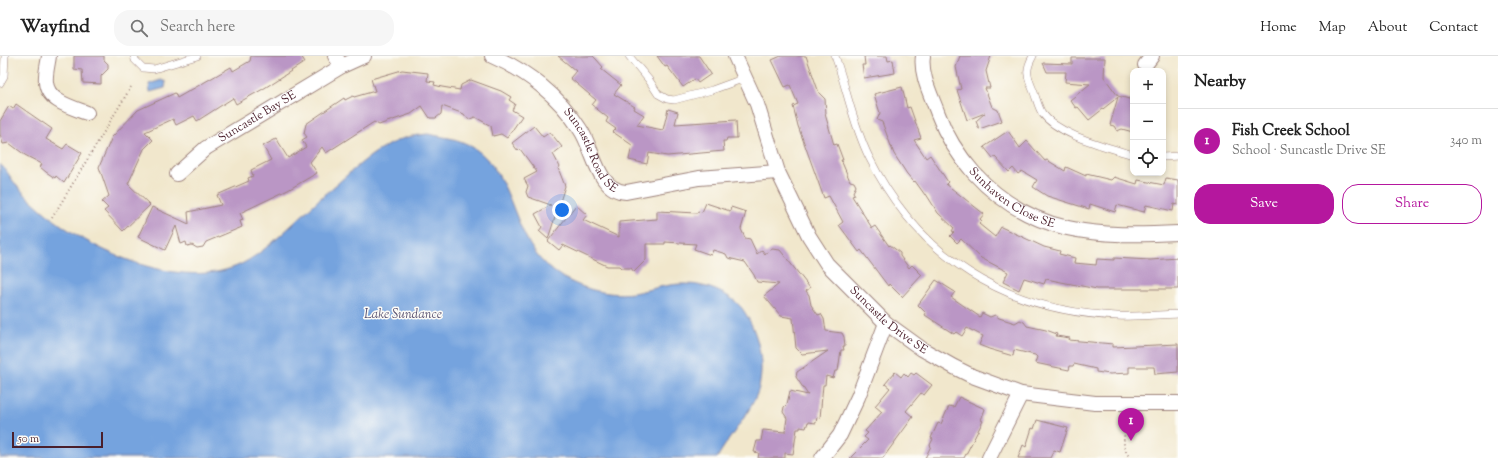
<!DOCTYPE html>
<meta charset="utf-8">
<style>
:root{--surface:#fff;--page:#f6f6f6;--text:#222;--muted:#767676;--line:#e0e0e0;--accent:#b5179e}
body{margin:0;font-family:"Sorts Mill Goudy",serif;background:var(--page);color:var(--text)}
.controls{position:absolute;right:12px;top:12px;display:grid;overflow:hidden;border-radius:8px;box-shadow:0 2px 6px #0003}
.controls button{width:36px;height:36px;display:grid;place-items:center;padding:0;border:0;border-bottom:1px solid var(--line);background:var(--surface);color:var(--text);font:20px sans-serif}
.scale{position:absolute;left:12px;bottom:10px;width:91px;box-sizing:border-box;padding-left:4px;border:2px solid #4a1f2b;border-top:0;font-size:11px;line-height:14px;white-space:nowrap;color:#4a1f2b;-webkit-text-stroke:3px #fdfcf7;paint-order:stroke}
.you{position:absolute;left:562px;top:154px;width:14px;height:14px;margin:-10px;border:3px solid #fff;border-radius:50%;background:#1a73e8;box-shadow:0 0 0 6px #1a73e833}
.badge{display:grid;place-items:center;width:26px;height:26px;border-radius:50%;background:var(--accent);color:#fff;font-size:13px;font-weight:700}
.pin{position:absolute;translate:-50% -33px;filter:drop-shadow(0 1px 2px #0008)}
.pin::after{content:'';position:absolute;top:21px;width:14px;height:12px;background:inherit;clip-path:polygon(0 0,100% 0,50% 100%)}
.list{margin:0;padding:0;list-style:none}
h2{display:flex;justify-content:space-between;align-items:center;height:52px;margin:0;padding:0 16px;font-size:17px}
h2 small{font-size:13px;font-weight:400;color:var(--muted)}
.list li{display:grid;grid-template-columns:26px 1fr auto;gap:12px;align-items:center;box-sizing:border-box;height:64px;padding:0 16px;border-top:1px solid var(--line)}
.list b{display:block;font-size:15px;white-space:nowrap}
.list p{margin:0;font-size:13px;white-space:nowrap;color:var(--muted)}
.list em{font-size:13px;font-style:normal;color:var(--muted)}
.actions{display:flex;gap:8px;padding:12px 16px}
.actions a{flex:1;padding:9px 0;border:1px solid var(--accent);border-radius:16px;text-align:center;font-size:14px;color:var(--accent)}
.actions .main{background:var(--accent);color:#fff}
.icon{flex:none;width:22px;height:22px;fill:none;stroke:currentColor;stroke-width:2;stroke-linecap:round;stroke-linejoin:round}
.map{position:relative;flex:none;width:1178px;height:402px;overflow:hidden}
header{display:flex;align-items:center;gap:24px;box-sizing:border-box;height:56px;padding:0 20px;background:var(--surface);border-bottom:1px solid var(--line)}
header strong{font-size:19px}
nav{display:flex;gap:22px;margin-inline-start:auto;font-size:14px}
.search{width:280px;height:36px;background:var(--page);display:flex;align-items:center;gap:10px;box-sizing:border-box;padding:0 14px;border-radius:16px;color:var(--muted);font-size:15px}
main{display:flex}
aside{flex:1;background:var(--surface)}
.map>svg:first-child{display:block}
.water{fill:#75a3de;stroke:#606184}
.building{fill:#ba96c5}
.lines{fill:none;stroke-linecap:round;stroke-linejoin:round}
.service-casing{stroke:#9e837c;stroke-width:8}
.minor-casing{stroke:#9e837c;stroke-width:16}
.path{stroke:#9e837c;stroke-width:2;stroke-dasharray:1 3;stroke-linecap:butt}
.service{stroke:#fff;stroke-width:7}
.minor{stroke:#fff;stroke-width:14}
.labels{text-anchor:middle;dominant-baseline:central;stroke-width:3;stroke-linejoin:round;paint-order:stroke}
.street-label{font-size:12px;fill:#4a1f2b;stroke:#fdfcf7}
.water-label{font-size:13px;font-style:italic;fill:#5b5473;stroke:#fdfcf7}
</style>
<header>
<strong>Wayfind</strong>
<div class="search"><svg class="icon" aria-label="search" viewBox="0 0 24 24"><circle cx="10" cy="10" r="6"/><path d="M15 15l6 6"/></svg>Search here</div>
<nav><a>Home</a><a>Map</a><a>About</a><a>Contact</a></nav>
</header>
<main>
<div class="map">
<svg width="1178" height="402" viewBox="0 0 1178 402">
<rect width="100%" height="100%" fill="#fdfcf7"/>
<filter id="ink" filterUnits="userSpaceOnUse"><feTurbulence type="fractalNoise" baseFrequency=".025" numOctaves="2"/><feDisplacementMap in="SourceGraphic" scale="8" xChannelSelector="R" yChannelSelector="G"/><feConvolveMatrix kernelMatrix="1 2 1 2 8 2 1 2 1" color-interpolation-filters="sRGB"/></filter>
<filter id="wash" filterUnits="userSpaceOnUse"><feTurbulence type="fractalNoise" baseFrequency=".012" numOctaves="4" result="noise"/><feDisplacementMap in="SourceGraphic" scale="16" xChannelSelector="R" yChannelSelector="G"/><feGaussianBlur stdDeviation="0.9" result="paint"/><feColorMatrix in="noise" values="0 0 0 0 0 0 0 0 0 0 0 0 0 0 0 0 0 1.4 0 .05"/><feComposite in="paint" operator="in"/></filter>
<g filter="url(#wash)">
<rect width="100%" height="100%" fill="#f1e7cc"/>
<path class="water" d="M161,24L166,26L165,32L150,36L149,28Z
M428,78C441,81 457,82 469,89C514,113 510,176 546,209C568,229 603,241 633,237C650,234 669,227 687,228C705,228 729,237 741,251C758,273 766,308 758,335C752,355 728,382 717,402H0V108C7,114 11,123 17,130C24,138 33,146 41,153C86,193 177,235 237,210C268,197 303,156 330,134C351,116 373,94 399,84C408,80 418,79 428,78Z"/>
<g id="blocks">
<path class="building" d="M74,0H104V4L108,8V13L101,20V28L83,27L82,14L74,13Z
M251,0H301L305,6L263,33L236,48L233,42L197,65L194,60L176,69L173,63L145,76L153,84L144,93L128,128L150,149L123,175L104,155L108,152L102,146L109,140L99,111L112,81L138,54L175,37L177,42L231,11L233,15L250,5Z
M558,0H593L596,3L603,11L601,13L621,29L614,38L635,51L634,53L644,59L637,69L663,74L668,53L678,56L675,68L736,64L737,82H727L726,85H723L724,95L667,100L649,97L647,108L629,104L632,89L613,76L616,73L606,66L608,62L592,49L596,44L570,22L576,15Z
M657,0H699L711,18L698,27L695,23L683,31L667,10L665,11Z
M781,0H806L819,37L825,43L826,58H825L834,89L837,88L843,104H841L850,125L854,126L856,130L853,136L855,139L852,140L872,172L875,170L889,190L890,189L900,197V200L909,212L912,209L922,219L902,241L889,228L888,230L861,194L859,196L839,169L843,166L829,140L824,142L798,70L793,50L798,48L790,29L785,31L772,4Z
M864,0H887L888,5L893,4L895,17L864,22L862,9H865Z
M960,0H991L986,15L990,32H985L992,51L998,54L1002,65L979,73L976,65L985,57L967,64L957,34L961,33L956,11Z
M1072,2H1105L1104,21L1118,40L1133,44V76L1122,73L1117,75L1114,70L1110,69L1118,41L1089,64L1078,51L1076,52L1070,44L1090,28L1065,26L1066,16H1047L1043,7L1072,8Z
M402,14L428,17L427,25L435,26L434,29L442,31L460,34L461,29L471,24L501,35L511,41L509,44L515,48L512,54L522,60L507,82L501,78L493,80L491,70L475,61L470,63L466,61L464,58L442,50L441,58L436,62H430L422,50L411,58L387,66L379,69L374,66L326,97L322,91L310,106L317,117L288,134L240,157L243,164L240,165L242,171L206,186L203,191L197,192L192,189L187,190L186,186L181,188L176,170L165,194L138,181L152,151L189,168L188,156L221,149L217,139L249,125L248,122L253,120L251,114L271,104L263,90L276,83L288,102L306,91L302,84L307,81L304,77L306,68L344,42L345,44L353,40L354,41L375,35L371,23Z
M902,31L907,52L910,51L921,82L914,84L926,102L930,99L948,126L946,128L984,158L980,163L982,165L979,168L995,181L1001,171L1044,191L1060,195L1059,198L1075,202L1074,207L1096,209L1097,203L1114,204V202L1150,204L1178,202V233H1097L1046,223L1044,228L1024,222L1019,234L1003,226L1008,216L981,202L961,183L957,187L950,180L954,176L952,175L954,172L938,157L926,138L925,139L915,125L914,126L907,118L894,98L882,66L877,64L880,57L874,38Z
M16,48L52,73L46,83L63,93L67,88L82,97L64,127L56,120L55,122L46,116L40,111L42,108L25,99L9,87L3,88L0,78V65L9,50L13,53Z
M534,70L543,81L550,76L562,91L553,98L560,111L558,112L565,130L548,183L539,175L542,171L535,158L551,149L528,141L526,136L528,130L524,123L537,116L520,93L518,95L512,87Z
M1008,75L1020,92L1027,85L1045,105L1047,104L1065,115L1066,111L1086,120V118L1111,124L1114,121L1137,128L1138,124L1164,129L1166,122L1178,124V149L1174,148L1173,155L1146,149L1144,156L1117,149L1115,156L1090,148L1089,153L1047,140L1033,131L1037,124L1022,115L1018,118L1013,112L1009,116L995,101L993,102L984,91Z
M706,147L730,155L731,151L746,156L741,173L745,182L750,183L757,198L762,194L765,198L772,193L780,194L810,232L806,235L809,239L811,249L818,259L821,258L824,263L826,275L842,277L844,281L845,290H843L844,294H841L838,315H835L833,322L826,320L825,329H823L820,362L817,361L816,367L808,366L806,372L800,371V373H797L793,398L785,397V402H758L759,397L754,396L757,385H761L763,374L785,376L787,362L783,356L784,351L787,348L790,335L808,339L796,321L797,316L828,295L802,298L796,292L793,262L781,260L764,240L779,228L757,226L754,219L745,206L728,202L726,198L713,194L711,199L694,193L696,188L665,186V188H646V204L634,216L631,212H621L619,210H607L563,189L559,194L548,185L576,149L587,159L583,164L619,181V166L657,163V155L697,157L698,155L702,156Z
M936,224L955,236L951,241L980,261L982,257L990,261L995,259L999,262L1015,267L1020,264L1024,266L1027,270L1046,274L1057,278L1056,280L1070,282L1069,284L1113,288V291L1178,288V316L1155,318L1154,311H1129V317L1110,318L1096,316V313L1074,308L1073,310H1070L1069,314L1035,307L1037,301L1035,299L1014,294L1013,300L989,293L979,289L983,280L967,272L962,280L956,276L954,278L925,259L926,257L918,249Z
M895,316L901,321L904,317L908,321L911,317L914,319L916,317L932,329L924,339L921,337L906,355L913,361L883,402H850L868,384L864,381L868,377L865,375L882,356L875,350L890,332L885,328Z
M959,341L985,353L981,364L983,365L964,402H925L931,390L930,389L933,383L931,382L938,367L941,368L949,350L954,351Z
M1037,364L1068,372L1060,396L1054,394L1050,402H1018L1023,389L1026,391L1032,372L1034,373Z"/>
</g>
</g>
<g filter="url(#ink)">
<use href="#blocks" fill-opacity="0" stroke="#9e837c" stroke-width="1"/>
<g class="lines">
<defs>
<path id="service" d="M134,0L135,4L143,12L154,13L197,0
M629,0L649,24L658,38L667,43L674,44L712,34L745,22
M835,0C847,33 853,69 869,101C919,202 1005,255 1117,260C1137,261 1158,259 1178,258
M1033,0C1025,14 1027,20 1033,34C1036,41 1038,51 1042,57C1059,80 1106,90 1133,99
M0,27L4,20L5,0
M1163,101L1178,100"/>
<g id="minor">
<path d="M49,0C48,8 45,18 46,26C47,45 71,51 87,57"/>
<path d="M335,0L342,10"/>
<path id="s1" d="M492,0C527,15 559,40 580,73C594,93 597,135 626,136L699,122L778,116"/>
<path id="s2" d="M735,0L757,48L778,116L809,180L827,208L886,267L922,293L954,311L972,320L1021,338L1095,347H1178"/>
<path id="s3" d="M923,0C920,19 932,41 938,58C946,80 959,100 974,117C1031,180 1100,181 1178,177"/>
<path d="M1145,9L1152,0"/>
<path id="s4" d="M177,118L206,92L342,10L364,0"/>
<path d="M822,402L840,379L858,341L886,267"/>
<path d="M989,402L1021,338"/>
</g>
</defs>
<use href="#service" class="service-casing"/>
<use href="#minor" class="minor-casing"/>
<path class="path" d="M52,162L131,31
M1120,360C1120,365 1122,366 1123,370C1127,384 1119,386 1130,402"/>
<use href="#service" class="service"/>
<use href="#minor" class="minor"/>
</g>
</g>
<g class="labels">
<g class="street-label">
<text stroke="none"><textPath href="#s4" startOffset="99">Suncastle Bay SE</textPath></text>
<text stroke="none"><textPath href="#s1" startOffset="140">Suncastle Road SE</textPath></text>
<text stroke="none"><textPath href="#s3" startOffset="176">Sunhaven Close SE</textPath></text>
<text stroke="none"><textPath href="#s2" startOffset="312">Suncastle Drive SE</textPath></text>
</g>
<g class="water-label">
<text x="403" y="259">Lake Sundance</text>
</g>
</g>
</svg>
<div class="controls">
<button>+</button>
<button>−</button>
<button><svg class="icon" aria-label="locate" viewBox="0 0 24 24"><circle cx="12" cy="12" r="6"/><path d="M12 2v4M12 18v4M2 12h4M18 12h4"/></svg></button>
</div>
<div class="scale">50 m</div>
<div class="you"></div>
<div class="pin badge" style="left:1131px;top:385px">1</div>
</div>
<aside>
<h2>Nearby<small></small></h2>
<ul class="list">
<li><span class="badge">1</span><div><b>Fish Creek School</b><p>School · Suncastle Drive SE</p></div><em>340 m</em></li>
</ul>
<div class="actions"><a class="main">Save</a><a>Share</a></div>
</aside>
</main>
